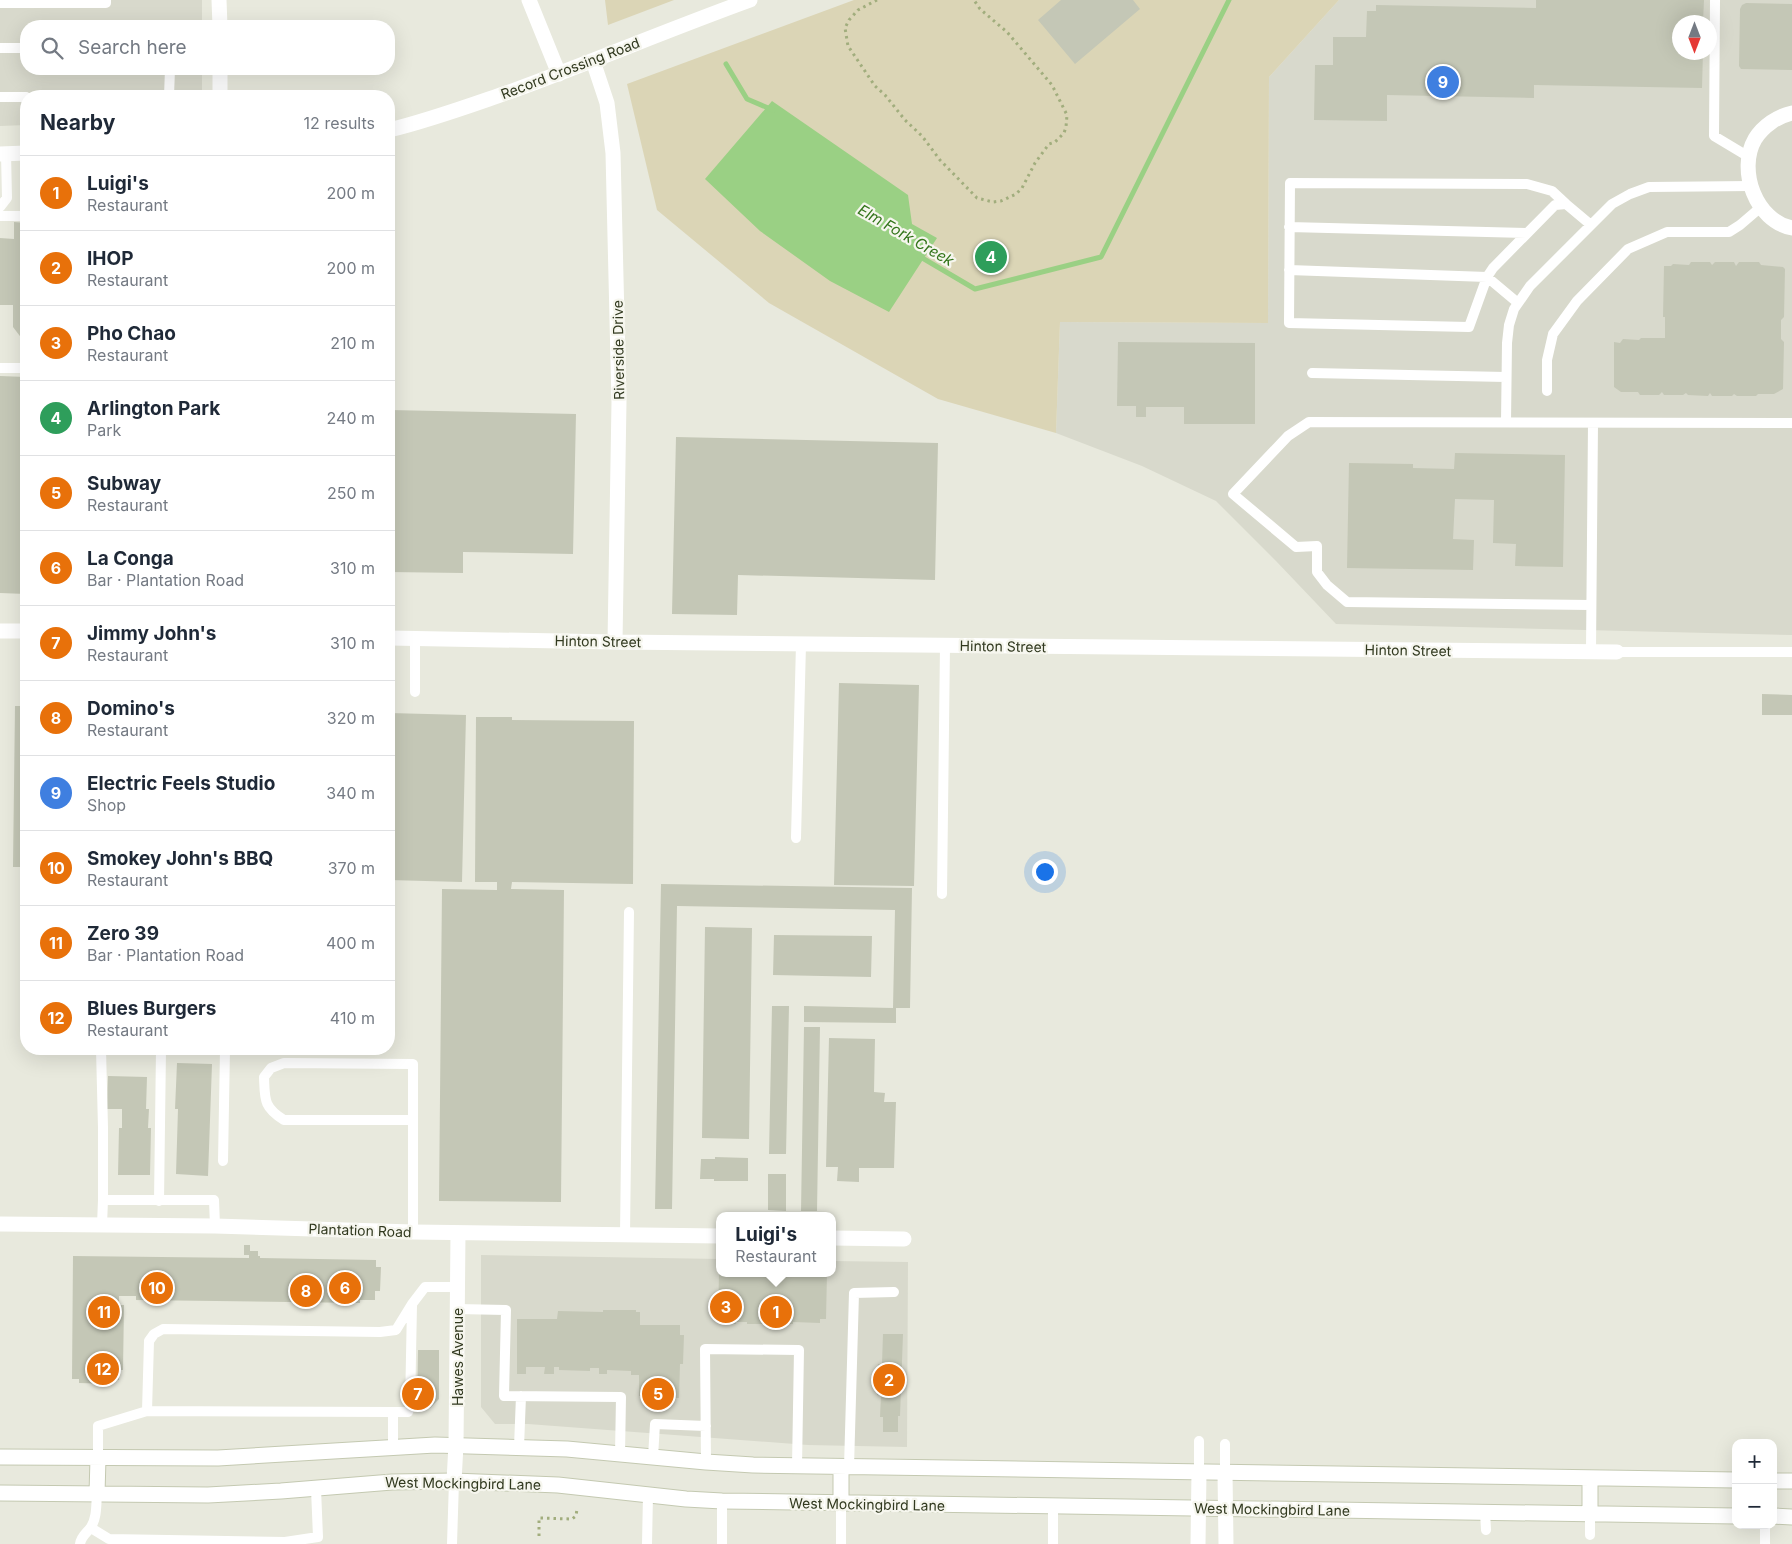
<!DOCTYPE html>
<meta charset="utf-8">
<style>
:root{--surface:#fff;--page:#f2f2f3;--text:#1f2937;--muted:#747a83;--line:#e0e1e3;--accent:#d353f2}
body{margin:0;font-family:Inter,sans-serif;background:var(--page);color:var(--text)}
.controls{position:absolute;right:15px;bottom:15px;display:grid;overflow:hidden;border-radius:10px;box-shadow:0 5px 20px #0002}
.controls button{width:45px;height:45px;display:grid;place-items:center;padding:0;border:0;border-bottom:1px solid var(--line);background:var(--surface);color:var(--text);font:25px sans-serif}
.compass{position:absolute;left:1672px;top:15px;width:45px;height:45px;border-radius:50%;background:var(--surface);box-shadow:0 5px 20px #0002;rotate:180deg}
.you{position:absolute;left:1044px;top:871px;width:18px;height:18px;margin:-12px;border:4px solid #fff;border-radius:50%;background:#1a73e8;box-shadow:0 0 0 8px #1a73e833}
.badge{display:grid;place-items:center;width:32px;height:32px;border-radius:50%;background:var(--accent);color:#fff;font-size:16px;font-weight:700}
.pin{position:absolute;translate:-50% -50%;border:2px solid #fff;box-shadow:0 1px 5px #0006}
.popup{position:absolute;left:716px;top:1212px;width:120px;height:65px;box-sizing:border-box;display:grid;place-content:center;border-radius:10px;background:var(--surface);filter:drop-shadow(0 1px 4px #0005);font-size:16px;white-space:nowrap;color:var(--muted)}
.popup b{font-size:19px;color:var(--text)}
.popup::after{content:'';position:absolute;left:50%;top:100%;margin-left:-10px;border:10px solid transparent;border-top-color:var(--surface)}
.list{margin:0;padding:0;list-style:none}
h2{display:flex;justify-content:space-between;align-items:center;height:65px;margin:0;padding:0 20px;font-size:21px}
h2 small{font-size:16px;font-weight:400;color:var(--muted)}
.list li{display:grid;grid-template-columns:32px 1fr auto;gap:15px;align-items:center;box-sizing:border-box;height:75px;padding:0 20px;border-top:1px solid var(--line)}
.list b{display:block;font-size:19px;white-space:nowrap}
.list p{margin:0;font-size:16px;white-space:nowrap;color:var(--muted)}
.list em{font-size:16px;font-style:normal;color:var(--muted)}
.icon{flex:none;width:28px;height:28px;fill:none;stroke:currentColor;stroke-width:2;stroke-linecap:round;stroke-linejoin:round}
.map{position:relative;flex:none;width:1792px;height:1544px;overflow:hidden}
.search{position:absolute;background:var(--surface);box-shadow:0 5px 20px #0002;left:20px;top:20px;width:375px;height:55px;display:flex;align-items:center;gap:12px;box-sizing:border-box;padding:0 18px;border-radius:20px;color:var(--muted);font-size:19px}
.panel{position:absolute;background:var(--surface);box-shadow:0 5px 20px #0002;left:20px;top:90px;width:375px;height:965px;border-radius:20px}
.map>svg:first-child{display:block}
.built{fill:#d8d9cc;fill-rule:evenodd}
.green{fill:#dbd5b6}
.water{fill:#9ad084}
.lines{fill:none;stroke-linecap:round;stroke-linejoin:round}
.stream{stroke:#9ad084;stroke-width:5}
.building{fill:#c4c7b6}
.secondary-casing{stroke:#c4c9b1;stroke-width:17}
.path{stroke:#a1ad7d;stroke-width:3;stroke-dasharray:2.5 4;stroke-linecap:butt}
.service{stroke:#fff;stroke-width:10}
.minor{stroke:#fff;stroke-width:15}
.tertiary{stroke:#fff;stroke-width:15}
.secondary{stroke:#fff;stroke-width:15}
.labels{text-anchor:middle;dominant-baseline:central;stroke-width:4.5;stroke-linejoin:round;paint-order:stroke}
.street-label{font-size:14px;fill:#31391f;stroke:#f6f6ee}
.water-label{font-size:15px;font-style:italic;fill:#32741a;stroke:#f6f6ee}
</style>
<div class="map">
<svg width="1792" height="1544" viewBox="0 0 1792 1544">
<rect width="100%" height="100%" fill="#e8e9dd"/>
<path class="built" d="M0,0H202V26H26V69H202V96H26V125L0,126Z
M1339,0H1792V635L1336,624L1276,561L1216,501L1142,466L1056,433L1060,322L1268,323L1269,77ZM1680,22H1710V52H1680Z
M481,1255L720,1259V1273H832V1261L908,1262L907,1447L808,1445L528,1424H495L481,1407Z"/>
<path class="green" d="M605,0H674L608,25Z
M854,0H1339L1269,77L1268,323L1060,322L1056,433L938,399L769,303L657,210L627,84Z"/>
<path class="water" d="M772,101L908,195L912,224L937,238L889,312L830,281L760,231L705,179Z"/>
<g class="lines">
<path class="stream" d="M726,64L747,99L773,110
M919,256L975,289L1101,257L1229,0"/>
</g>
<path class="building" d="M1061,0H1133L1140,9L1075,64L1038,20Z
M1536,0H1704L1703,22H1680V52H1703L1702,88L1534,85V98L1387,95V121L1314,120L1315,65H1333V37H1366L1367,11H1376V5L1536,8Z
M1746,3L1792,4V70L1741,69L1739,66L1740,9L1742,5Z
M14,222L26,223V344L13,327V305H0V238L14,239Z
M1691,262H1710L1712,265L1715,262H1734L1736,266L1739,262H1759L1761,265L1783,267L1785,269L1784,317L1781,320V339L1784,342L1783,389L1774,394H1758L1756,396H1737L1734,394L1732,396H1712L1710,393L1708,396L1688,395L1686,393L1683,395H1664L1662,392L1659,395H1640L1638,392H1621L1614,387V342L1620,343L1623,339L1639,340L1641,338H1665V317H1663L1664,266H1671L1673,264L1689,265Z
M1118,342L1255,343V424H1184V407H1146V417H1136V406H1117Z
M0,376L26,377V594L0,593Z
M389,410L576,414L573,554L463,552V573L389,572Z
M676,437L938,443L935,580L738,575L737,615L672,614Z
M1455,453L1565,455L1563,567L1515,566L1516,544L1493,543L1494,500L1455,499L1453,539L1474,540L1473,570L1347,568L1349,463L1413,464V468L1454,469Z
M839,683L919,685L914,886L834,885Z
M1762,694L1792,695V715H1762Z
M15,706H26V867H13Z
M389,713L466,715L462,882L389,880Z
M476,717H512V720L634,721L633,884L512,882L511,889L564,890L561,1202L439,1201L442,889L497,890V882H475Z
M661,884L912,888L910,1008H896V1023L804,1022V1006L893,1008L895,910L677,906L672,1209H655Z
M705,927L752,928L749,1139L702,1138Z
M774,935L872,936L871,977L773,975Z
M772,1006H789L786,1154H769Z
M804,1027H820L817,1211H801Z
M829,1038L875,1039L874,1092L885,1093L884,1102H896L894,1168H859V1182L837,1181L838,1167H826Z
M177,1063L212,1064L208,1176L176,1174L178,1109H175Z
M108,1076L147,1077L146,1109H149L148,1128H151L150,1175H118L119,1128H122V1109H107Z
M715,1157L748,1158V1181H714V1179H700L701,1159H715Z
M768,1174H786V1211L768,1210Z
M244,1245H250V1251H258V1256H260V1258L376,1260V1267H381L380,1291H375V1300H360V1303L136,1300V1296H119V1305H124L123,1370H119V1380H111V1384L79,1383V1379H72L73,1256L249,1258V1255H244Z
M719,1273H827L826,1319H820V1323L793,1322V1324H747V1322H736V1324H724V1318H718Z
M603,1310H636V1312H640V1325H680V1335H684L683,1364H680L679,1398H673V1402H652V1396H639V1375H631V1371L607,1370V1374H599V1368H590V1371L559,1370V1367H554V1374H544L545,1367H526V1374H517V1319H557L558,1311L603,1312Z
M883,1334H903L900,1416H898V1432H883V1417H880L881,1396L877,1395L878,1364H882Z
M418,1350H439V1399L430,1408H417Z"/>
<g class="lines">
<defs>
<path id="secondary" d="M0,1457L218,1458L435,1445L567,1449L706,1462L753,1465L1736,1480
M841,1467V1504
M1773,1481H1792
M0,1493L208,1495L281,1491L392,1482L454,1481L558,1485L686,1499L722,1501L1736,1516
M97,1494L98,1458
M1590,1514V1479
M1773,1516L1792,1517"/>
</defs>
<use href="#secondary" class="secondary-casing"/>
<path class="path" d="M877,0L858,10L849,20L845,28L848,46L875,86L885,95L905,120L922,136L940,160L977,198L993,202L1001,201L1016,194L1022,188L1035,163L1049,144L1055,142L1064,133L1066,127L1067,115L1052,85L1007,32L980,9L974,0
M539,1536V1518L572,1519L576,1516L577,1509"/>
<path class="service" d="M1715,0L1714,136L1749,157
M0,3H106V0
M0,48H26
M169,96L170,69
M0,97H26
M0,207L7,198L6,153
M0,216H26
M1289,227L1527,233
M1289,270L1487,277L1469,327L1289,323L1290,183L1527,184L1552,191L1566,204
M1518,303L1487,277L1493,268L1555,205L1566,204L1591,225
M0,368H26
M1312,373L1506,377
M1547,391V360L1553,334L1577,301L1628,249L1667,232H1729L1740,225L1761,207
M1506,422L1507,343L1509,325L1514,309L1530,286L1612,204L1630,194L1649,187L1751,186
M1591,605L1347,602L1327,585L1317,572V546L1296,547L1233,494L1288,436L1309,422L1792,423
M1591,651L1593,423
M1617,652H1792
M415,692V638
M796,838L801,644
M942,894L945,645
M101,1049L103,1128V1200H214L215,1226
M412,1120H284C263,1107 265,1099 264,1077L271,1068L284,1063L413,1064V1232
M223,1161L225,1049
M159,1201L161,1049
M102,1225L103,1200
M625,1235L629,912
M457,1309L506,1310L504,1396L621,1397L620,1454
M147,1411L393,1412V1447
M393,1412H408L410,1407L412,1305
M1225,1444V1473
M519,1447L521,1396
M653,1457L655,1424L706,1426
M98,1458V1426L147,1411L149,1341L154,1334L163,1329L380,1332L396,1330L412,1304L425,1287H458
M706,1462L705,1349L799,1350L797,1466
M849,1467L854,1293L894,1292
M1199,1472V1441
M841,1504V1544
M1053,1507V1544
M1485,1512L1486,1530
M1590,1514V1535
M91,1528L109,1539L285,1542L318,1537L316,1489
M80,1544C81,1536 87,1533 91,1527C97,1517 96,1506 97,1494
M452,1544L454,1481
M647,1544L648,1495
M722,1544V1501
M1765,1544V1525"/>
<path class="minor" d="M219,0L220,26
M529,0L559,74
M593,61L607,103L613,153L619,402L615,642
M220,69V96
M1792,113C1778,116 1763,126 1755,139C1737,170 1756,221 1792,228
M0,631H26
M389,638L615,642L1617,652
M0,1224L215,1226L413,1232L720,1236
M832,1238L904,1239
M1225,1473L1226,1544
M454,1481L456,1445L458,1233
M1198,1544L1199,1472"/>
<path class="tertiary" d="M389,130C431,120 471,105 512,91C592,62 670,29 750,0
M0,154L26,153"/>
<use href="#secondary" class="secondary"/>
</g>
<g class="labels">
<g class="street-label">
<text transform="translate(570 68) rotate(-21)">Record Crossing Road</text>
<text transform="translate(618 350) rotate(-91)">Riverside Drive</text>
<text transform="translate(598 641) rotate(1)">Hinton Street</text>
<text transform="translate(1003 646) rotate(1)">Hinton Street</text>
<text transform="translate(1408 650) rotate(1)">Hinton Street</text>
<text transform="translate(360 1230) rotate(2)">Plantation Road</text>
<text transform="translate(457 1357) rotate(-90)">Hawes Avenue</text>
<text transform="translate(463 1483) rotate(1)">West Mockingbird Lane</text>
<text transform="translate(867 1504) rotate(1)">West Mockingbird Lane</text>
<text transform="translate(1272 1509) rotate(1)">West Mockingbird Lane</text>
</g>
<g class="water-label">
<text transform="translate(906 235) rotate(30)">Elm Fork Creek</text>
</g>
</g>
</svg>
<div class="controls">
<button>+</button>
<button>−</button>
</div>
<svg class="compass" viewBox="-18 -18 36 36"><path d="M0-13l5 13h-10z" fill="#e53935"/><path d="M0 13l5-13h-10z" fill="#747a83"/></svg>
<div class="you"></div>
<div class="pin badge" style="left:776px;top:1312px;background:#e8710a">1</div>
<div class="popup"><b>Luigi's</b>Restaurant</div>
<div class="pin badge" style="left:889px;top:1380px;background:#e8710a">2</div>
<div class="pin badge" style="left:726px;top:1307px;background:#e8710a">3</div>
<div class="pin badge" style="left:991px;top:257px;background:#2e9e5b">4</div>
<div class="pin badge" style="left:658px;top:1394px;background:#e8710a">5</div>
<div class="pin badge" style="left:345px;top:1288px;background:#e8710a">6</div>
<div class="pin badge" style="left:418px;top:1394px;background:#e8710a">7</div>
<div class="pin badge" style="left:306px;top:1291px;background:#e8710a">8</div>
<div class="pin badge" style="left:1443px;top:82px;background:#3f7fe0">9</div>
<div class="pin badge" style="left:157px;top:1288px;background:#e8710a">10</div>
<div class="pin badge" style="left:104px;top:1312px;background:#e8710a">11</div>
<div class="pin badge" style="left:103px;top:1369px;background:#e8710a">12</div>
<div class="search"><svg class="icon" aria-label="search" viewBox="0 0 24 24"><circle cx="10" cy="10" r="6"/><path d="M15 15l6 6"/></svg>Search here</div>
<section class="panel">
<h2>Nearby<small>12 results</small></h2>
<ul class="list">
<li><span class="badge" style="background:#e8710a">1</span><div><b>Luigi's</b><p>Restaurant</p></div><em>200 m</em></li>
<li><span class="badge" style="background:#e8710a">2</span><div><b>IHOP</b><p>Restaurant</p></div><em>200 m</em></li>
<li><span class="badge" style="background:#e8710a">3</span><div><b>Pho Chao</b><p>Restaurant</p></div><em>210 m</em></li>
<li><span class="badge" style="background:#2e9e5b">4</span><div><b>Arlington Park</b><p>Park</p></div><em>240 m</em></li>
<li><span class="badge" style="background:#e8710a">5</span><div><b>Subway</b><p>Restaurant</p></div><em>250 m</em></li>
<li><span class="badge" style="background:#e8710a">6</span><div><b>La Conga</b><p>Bar · Plantation Road</p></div><em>310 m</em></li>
<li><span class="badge" style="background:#e8710a">7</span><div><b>Jimmy John's</b><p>Restaurant</p></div><em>310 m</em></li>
<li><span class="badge" style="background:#e8710a">8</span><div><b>Domino's</b><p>Restaurant</p></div><em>320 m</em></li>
<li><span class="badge" style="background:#3f7fe0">9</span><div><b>Electric Feels Studio</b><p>Shop</p></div><em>340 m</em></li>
<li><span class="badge" style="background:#e8710a">10</span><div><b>Smokey John's BBQ</b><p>Restaurant</p></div><em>370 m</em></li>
<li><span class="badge" style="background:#e8710a">11</span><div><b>Zero 39</b><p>Bar · Plantation Road</p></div><em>400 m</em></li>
<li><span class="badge" style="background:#e8710a">12</span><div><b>Blues Burgers</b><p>Restaurant</p></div><em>410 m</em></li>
</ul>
</section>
</div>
